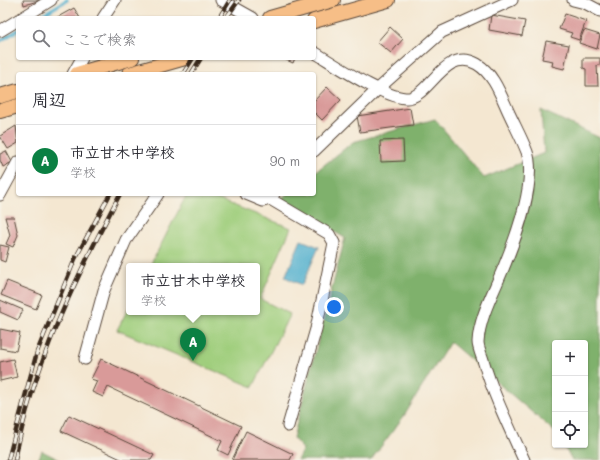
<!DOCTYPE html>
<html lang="ja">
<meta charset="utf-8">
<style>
:root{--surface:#fff;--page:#f7f7f7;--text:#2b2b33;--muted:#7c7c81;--line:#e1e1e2;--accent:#0b8043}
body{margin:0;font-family:Mali,"Klee One",sans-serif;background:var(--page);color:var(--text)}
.controls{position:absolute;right:12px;bottom:12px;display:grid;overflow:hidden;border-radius:4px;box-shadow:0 1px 3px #0004}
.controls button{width:36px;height:36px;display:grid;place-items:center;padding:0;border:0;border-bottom:1px solid var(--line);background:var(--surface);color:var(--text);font:20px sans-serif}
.you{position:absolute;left:334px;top:307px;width:14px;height:14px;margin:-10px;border:3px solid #fff;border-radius:50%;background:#1a73e8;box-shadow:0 0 0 6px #1a73e833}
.badge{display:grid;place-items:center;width:26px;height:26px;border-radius:50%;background:var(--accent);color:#fff;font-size:13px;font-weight:700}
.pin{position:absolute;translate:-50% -33px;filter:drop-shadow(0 1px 2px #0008)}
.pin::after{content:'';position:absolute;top:21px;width:14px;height:12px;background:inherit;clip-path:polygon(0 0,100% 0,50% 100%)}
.popup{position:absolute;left:126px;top:263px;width:134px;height:52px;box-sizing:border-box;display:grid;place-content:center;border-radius:4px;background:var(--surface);filter:drop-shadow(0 1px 3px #0005);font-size:13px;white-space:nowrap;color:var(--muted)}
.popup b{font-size:15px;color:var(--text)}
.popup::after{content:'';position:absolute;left:50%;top:100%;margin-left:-8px;border:8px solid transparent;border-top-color:var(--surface)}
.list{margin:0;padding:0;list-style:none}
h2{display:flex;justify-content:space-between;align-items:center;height:52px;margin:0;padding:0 16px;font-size:17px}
h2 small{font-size:13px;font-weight:400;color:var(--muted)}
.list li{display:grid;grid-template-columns:26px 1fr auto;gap:12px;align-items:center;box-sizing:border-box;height:72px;padding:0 16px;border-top:1px solid var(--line)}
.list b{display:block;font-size:15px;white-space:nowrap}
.list p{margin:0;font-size:13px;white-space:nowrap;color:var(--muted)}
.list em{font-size:13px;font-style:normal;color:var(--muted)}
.icon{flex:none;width:22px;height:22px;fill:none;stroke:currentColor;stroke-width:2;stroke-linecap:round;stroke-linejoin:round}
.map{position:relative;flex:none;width:600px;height:460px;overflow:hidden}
.search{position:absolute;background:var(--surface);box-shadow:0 1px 3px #0004;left:16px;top:16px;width:300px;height:44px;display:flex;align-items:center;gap:10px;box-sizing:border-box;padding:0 14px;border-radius:4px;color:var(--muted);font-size:15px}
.panel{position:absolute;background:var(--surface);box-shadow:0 1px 3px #0004;left:16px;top:72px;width:300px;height:124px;border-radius:4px}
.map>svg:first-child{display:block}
.green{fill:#9fce7c;stroke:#6d7c4d}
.forest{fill:#7fb16c;stroke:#5d6e45}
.water{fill:#4fafce;stroke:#456c76}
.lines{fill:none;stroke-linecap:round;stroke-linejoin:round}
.stream{stroke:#4fafce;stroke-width:3.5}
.building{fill:#d99a99}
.minor-casing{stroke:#574639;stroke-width:13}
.major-casing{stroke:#574639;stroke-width:16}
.minor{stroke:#fff;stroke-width:11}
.major{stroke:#f6be87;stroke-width:14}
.rail-casing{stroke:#3b2a1e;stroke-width:4.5}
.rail{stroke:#f7f3e8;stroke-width:3;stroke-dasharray:9;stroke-linecap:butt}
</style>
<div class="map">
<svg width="600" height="460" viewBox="0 0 600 460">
<rect width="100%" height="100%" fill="#f7f3e8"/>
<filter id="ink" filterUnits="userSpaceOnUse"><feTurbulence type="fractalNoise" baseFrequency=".025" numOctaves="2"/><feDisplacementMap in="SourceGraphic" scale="8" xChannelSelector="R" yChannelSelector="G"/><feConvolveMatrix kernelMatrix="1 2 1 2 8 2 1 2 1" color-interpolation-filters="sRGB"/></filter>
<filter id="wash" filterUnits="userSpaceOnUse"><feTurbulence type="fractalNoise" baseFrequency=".012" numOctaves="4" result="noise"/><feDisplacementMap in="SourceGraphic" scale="16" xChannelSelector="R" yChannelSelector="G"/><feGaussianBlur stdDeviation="0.9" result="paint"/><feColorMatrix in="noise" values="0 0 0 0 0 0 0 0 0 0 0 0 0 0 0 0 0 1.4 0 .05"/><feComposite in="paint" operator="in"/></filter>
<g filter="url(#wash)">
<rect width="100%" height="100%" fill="#f4e7d1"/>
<path class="green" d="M187,194H205L291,228L260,299L290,314L253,387L117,330L129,307V312H257V266H150Z"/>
<path class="forest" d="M541,110L600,138V460H572L563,445H585V343H555V432L450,342L404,416L371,460H297L303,449L293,438L345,238L280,200L287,194H314V173L353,142L435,119L484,178L544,153Z
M42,451L60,460H38Z"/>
<path class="water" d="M301,240L319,247L302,285L285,277Z"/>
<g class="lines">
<path class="stream" d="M37,18L67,0
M0,41L18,30"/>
</g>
<g id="blocks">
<path class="building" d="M23,0H41L24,5Z
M74,8L80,18H56Z
M565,14L586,21L579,40L570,37L572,33L559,29Z
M491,15L525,21L522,36L489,30Z
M390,27L403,39L391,53L377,42Z
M584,30L600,35L597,49L579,43Z
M546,41L569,45L564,69L552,66L553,61L542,59Z
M282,58H295L293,63Z
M583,58H600V65H597L598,86H586V69L583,68Z
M327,87L341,100L322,120L314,112V101Z
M410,108L413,125L360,132L357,116Z
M16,126L18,143L8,149L0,136Z
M403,140L404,161L381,162L380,141Z
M6,151L12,162L3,167L0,160V154Z
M5,217H14L18,235L13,247L6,244L10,235Z
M0,245L9,247L5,262L0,260Z
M7,281L42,295L36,309L1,295Z
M0,300L23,310L18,320L0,312Z
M0,329L20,333L16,351L0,348Z
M13,359L17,377L0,381V362Z
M101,359L241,426L228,455L218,450L222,441L108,387L103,397L92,392L97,381L91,379Z
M69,415L154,455L151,460H123L61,431Z
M246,431L293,454L290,460H232Z"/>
</g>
</g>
<g filter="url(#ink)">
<use href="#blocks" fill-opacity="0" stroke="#574639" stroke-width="1"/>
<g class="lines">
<defs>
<path id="minor" d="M221,0L253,18
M573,0L585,3L600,11
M22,18L51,0
M103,18L115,0
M0,31L18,20
M314,52C336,65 381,96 405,98C428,101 444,45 477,64C494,74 501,96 509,113C515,126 522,139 527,152C538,186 511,251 497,283C489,301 479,322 478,342C478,347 481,354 483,360C493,394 509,427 524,460
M73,74L82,58
M314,151L378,89L442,32L512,0
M246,194L263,201L270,199
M274,194L270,199L329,234L334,243L316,329L288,426
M0,195L18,162
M85,359L104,290L126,240L158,194"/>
<path id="major" d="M270,18L333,0
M314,21L388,0
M77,74L132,58
M129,74L185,58
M0,96L18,91
M0,111L18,106"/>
</defs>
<use href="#minor" class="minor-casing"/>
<use href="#major" class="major-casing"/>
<use href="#minor" class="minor"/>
<use href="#major" class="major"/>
<defs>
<path id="rail" d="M219,18L230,0
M226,18L239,0
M183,74L193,58
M191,74L201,58
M8,460L37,352L75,259L110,194
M15,460C33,365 75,279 120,194"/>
</defs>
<use href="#rail" class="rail-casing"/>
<use href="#rail" class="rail"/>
</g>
</g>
</svg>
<div class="controls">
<button>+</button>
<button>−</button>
<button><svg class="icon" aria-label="locate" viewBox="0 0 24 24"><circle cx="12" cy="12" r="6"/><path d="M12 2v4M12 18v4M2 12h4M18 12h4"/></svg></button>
</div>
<div class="you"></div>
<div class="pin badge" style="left:193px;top:361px">A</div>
<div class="popup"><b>市立甘木中学校</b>学校</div>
<div class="search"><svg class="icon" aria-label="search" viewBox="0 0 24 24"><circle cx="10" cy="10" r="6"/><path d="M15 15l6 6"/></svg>ここで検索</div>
<section class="panel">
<h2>周辺<small></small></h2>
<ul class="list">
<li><span class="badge">A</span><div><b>市立甘木中学校</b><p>学校</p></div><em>90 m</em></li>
</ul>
</section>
</div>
